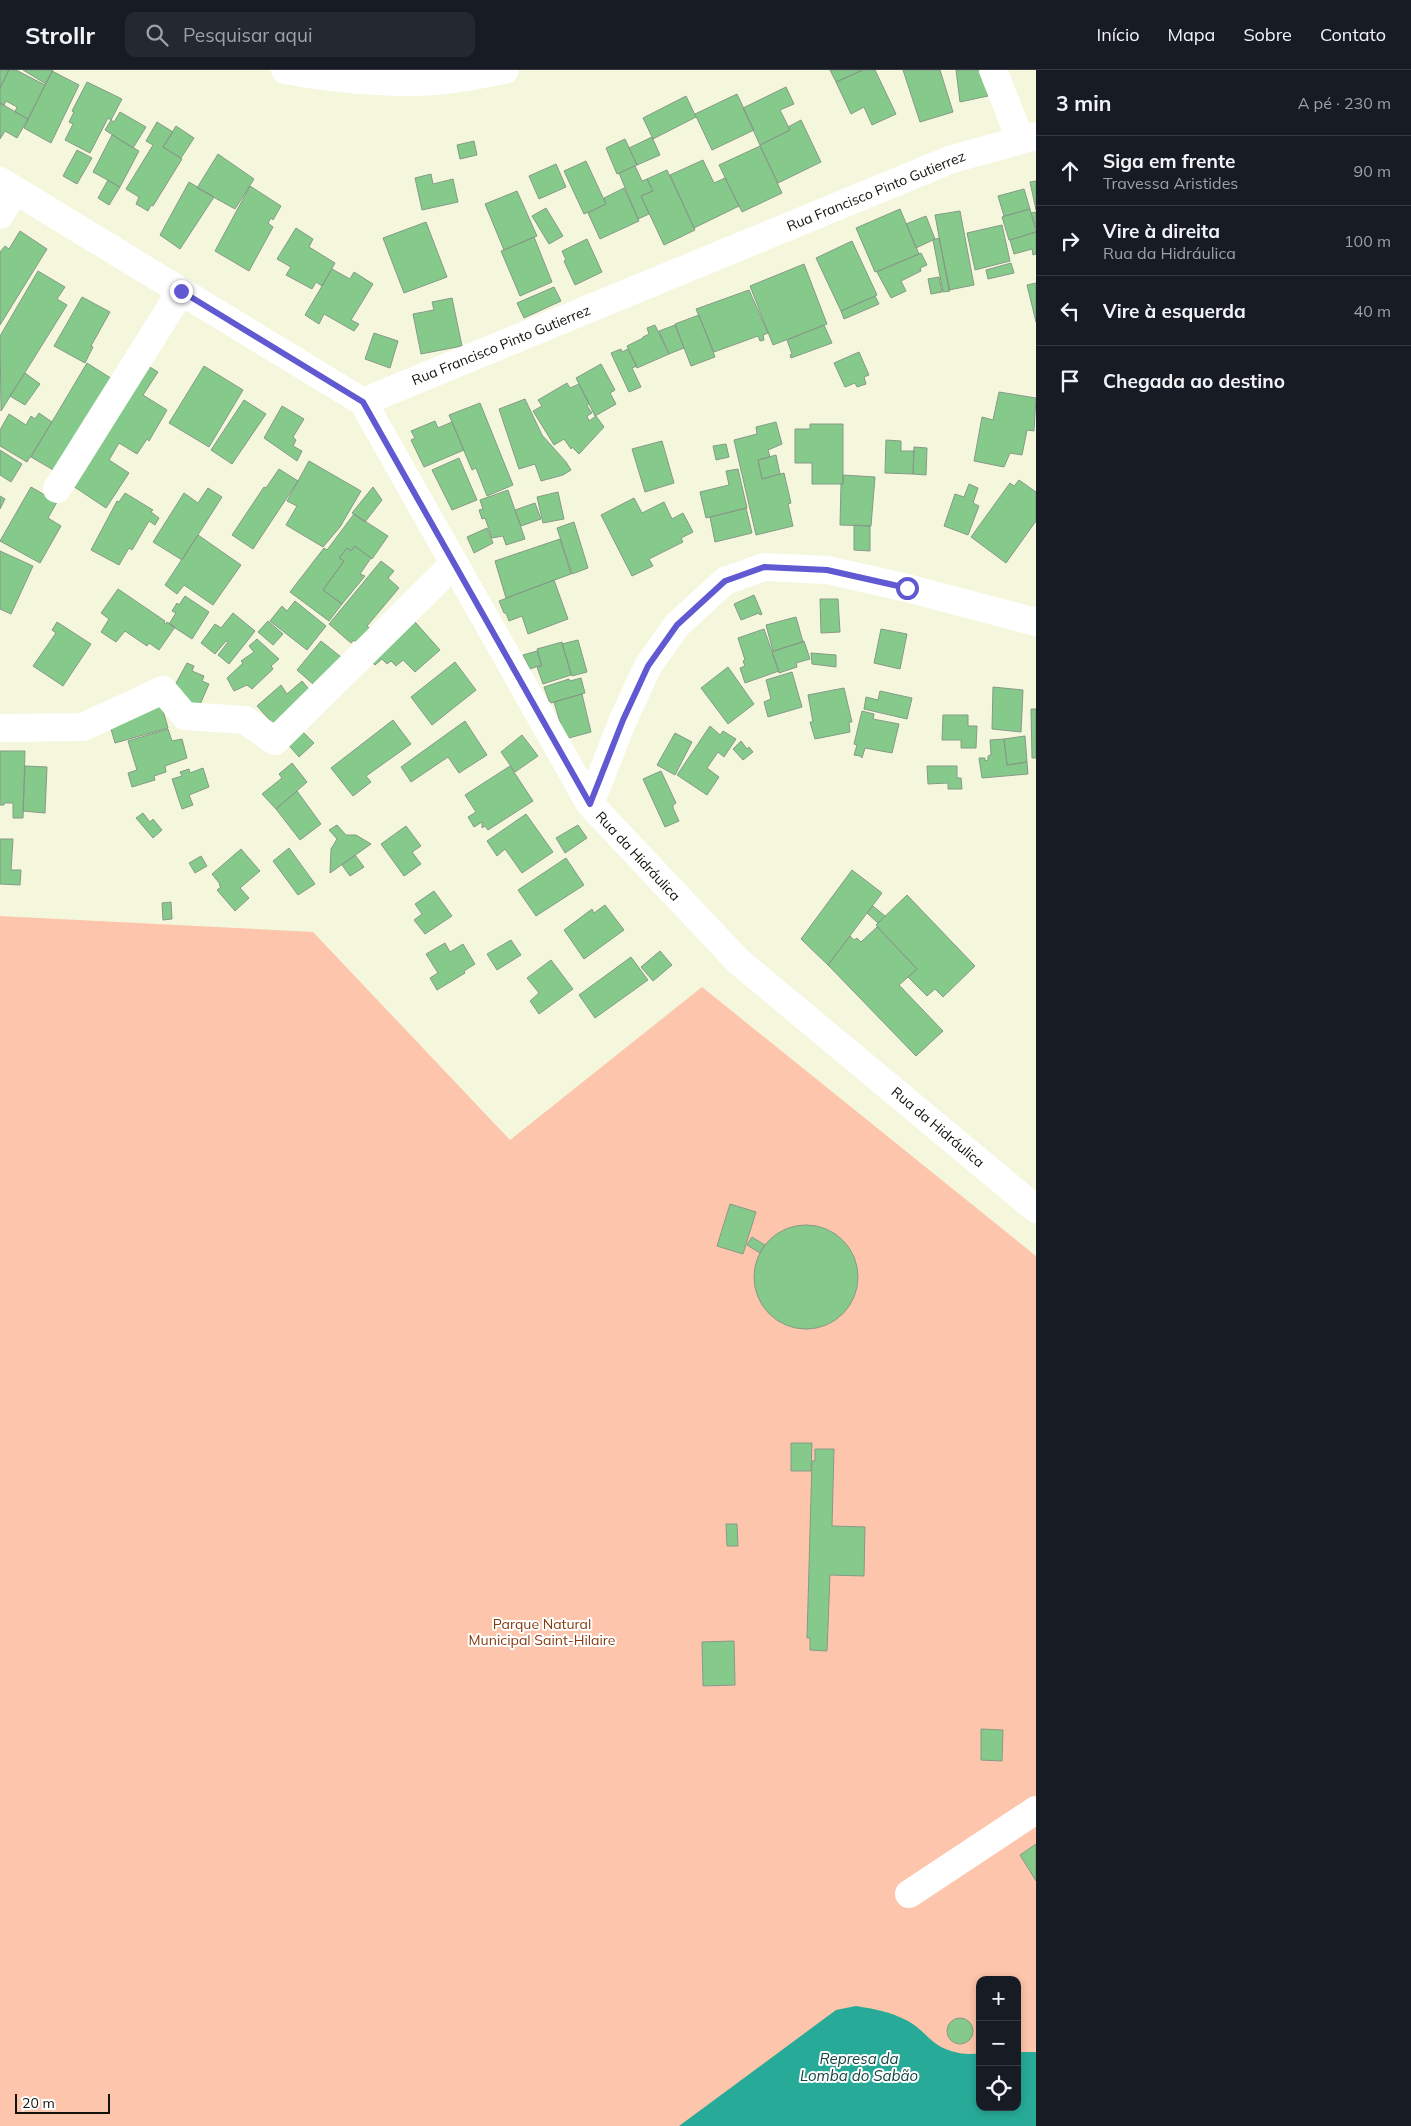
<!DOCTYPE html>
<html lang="pt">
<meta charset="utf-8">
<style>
:root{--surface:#171b24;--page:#242831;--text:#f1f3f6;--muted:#9ea1a6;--line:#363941}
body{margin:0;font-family:Mulish,sans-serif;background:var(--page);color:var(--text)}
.controls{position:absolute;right:15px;bottom:15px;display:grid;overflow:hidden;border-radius:10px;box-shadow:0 2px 8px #0003}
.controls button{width:45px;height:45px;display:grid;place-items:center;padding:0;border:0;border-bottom:1px solid var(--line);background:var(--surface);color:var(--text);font:25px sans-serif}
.scale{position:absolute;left:15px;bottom:12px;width:95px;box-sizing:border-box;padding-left:5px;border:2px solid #111209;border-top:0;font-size:14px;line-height:18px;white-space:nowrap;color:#111209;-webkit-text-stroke:4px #fff;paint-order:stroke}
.stop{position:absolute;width:15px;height:15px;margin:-11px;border:4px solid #6059d1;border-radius:50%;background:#fff}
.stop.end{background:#6059d1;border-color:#fff;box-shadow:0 1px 5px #0008}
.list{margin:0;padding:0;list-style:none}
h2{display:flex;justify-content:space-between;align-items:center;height:65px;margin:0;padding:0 20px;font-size:21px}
h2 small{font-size:16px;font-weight:400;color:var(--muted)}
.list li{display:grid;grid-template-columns:32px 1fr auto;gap:15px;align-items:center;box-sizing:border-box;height:70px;padding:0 20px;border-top:1px solid var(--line)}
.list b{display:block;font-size:19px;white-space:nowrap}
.list p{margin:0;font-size:16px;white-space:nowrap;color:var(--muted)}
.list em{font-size:16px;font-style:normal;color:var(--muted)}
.icon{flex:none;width:28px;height:28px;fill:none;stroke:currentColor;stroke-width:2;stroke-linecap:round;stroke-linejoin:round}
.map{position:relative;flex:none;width:1036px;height:2056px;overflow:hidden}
header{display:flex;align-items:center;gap:30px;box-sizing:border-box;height:70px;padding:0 25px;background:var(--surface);border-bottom:1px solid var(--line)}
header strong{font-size:24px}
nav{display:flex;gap:28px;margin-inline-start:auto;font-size:18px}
.search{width:350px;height:45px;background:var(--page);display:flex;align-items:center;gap:12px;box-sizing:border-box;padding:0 18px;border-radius:10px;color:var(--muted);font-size:19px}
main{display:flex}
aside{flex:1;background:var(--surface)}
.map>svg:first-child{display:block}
.green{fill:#fdc5ab;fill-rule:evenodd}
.water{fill:#27ab98}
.building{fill:#85ca8b;stroke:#869a87}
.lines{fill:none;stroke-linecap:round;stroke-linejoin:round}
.minor{stroke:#fff;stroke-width:28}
.major{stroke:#fff;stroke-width:28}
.route{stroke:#6059d1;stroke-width:6}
.labels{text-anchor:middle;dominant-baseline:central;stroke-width:4;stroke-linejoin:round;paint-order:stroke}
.street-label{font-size:14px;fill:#111209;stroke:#fff}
.park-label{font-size:14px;fill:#843a10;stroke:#fff}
.water-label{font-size:15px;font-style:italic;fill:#10463d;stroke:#fff}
</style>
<header>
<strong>Strollr</strong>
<div class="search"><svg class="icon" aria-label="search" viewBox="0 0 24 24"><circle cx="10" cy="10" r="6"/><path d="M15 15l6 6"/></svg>Pesquisar aqui</div>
<nav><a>Início</a><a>Mapa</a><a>Sobre</a><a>Contato</a></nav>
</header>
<main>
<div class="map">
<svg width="1036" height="2056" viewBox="0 0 1036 2056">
<rect width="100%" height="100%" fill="#f4f7dc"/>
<path class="green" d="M0,846L313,862L510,1070L702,917L1036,1186V2056H0ZM980,1910H1017V2037H980Z"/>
<path class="water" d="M856,1936C875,1939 891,1942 908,1951C919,1957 926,1966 935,1973C947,1982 965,1986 980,1983V2037H1017V1982H1036V2056H679L836,1940Z"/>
<path class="building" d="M0,0H9L0,18Z
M9,0H16L45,15L28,49L15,42L17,37L6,31L4,35L0,33V18Z
M23,0H53L46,14Z
M830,0H863L836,12Z
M863,0H875L896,44L872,55L864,37L851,44L836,12Z
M903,0H940L953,42L920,52Z
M956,0H982L988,26L960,32Z
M52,1L79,15L51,73L24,58Z
M87,12L122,29L111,50L108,48L90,83L65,70L73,54L69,52L74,42L72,41Z
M786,17L794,34L780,40L790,60L760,75L743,38Z
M737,24L754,60L712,80L695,44Z
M686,26L696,47L653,69L643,48Z
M0,33L28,49L17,68L5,61L0,69Z
M120,42L146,57L133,78L105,60L111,50L114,52Z
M801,50L821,92L778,113L760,75L790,60L788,57Z
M157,52L173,62L163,77L182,89L153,136L151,135L148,141L136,134L139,127L126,119L153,75L146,71Z
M176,56L194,68L181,88L163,77Z
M112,65L139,81L120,117L93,102Z
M652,67L660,85L637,95L629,78Z
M625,69L637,95L617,104L606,78Z
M474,71L477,85L460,89L457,75Z
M760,76L782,123L742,142L719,95Z
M77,80L92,88L77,114L63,106Z
M218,84L254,109L235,139L197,118Z
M703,90L714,113L725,108L739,136L694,158L670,105Z
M586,91L606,134L584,144L564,101Z
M556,94L566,117L539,129L529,106Z
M635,96L642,111L647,109L653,121L641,126L649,144L638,149L619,103Z
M667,100L695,160L664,175L641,126L653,121L647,109Z
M431,104L433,114L453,109L458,132L422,140L415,108Z
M108,110L120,117L109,135L98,128Z
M1036,111V140L1030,112Z
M189,112L214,127L180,179L160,165Z
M250,116L281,136L273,150L271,148L268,153L273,157L249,201L215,181Z
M624,118L639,151L600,169L588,143L606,134L604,128Z
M1024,119L1030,139L1004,146L998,126Z
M517,121L537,166L504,180L485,134Z
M546,138L563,166L549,174L532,146Z
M900,139L919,184L875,202L856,158Z
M1030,139L1036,162L1009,170L1002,147Z
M960,141L974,215L949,220L935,145Z
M1036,142V158L1031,143Z
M926,146L935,169L916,178L906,154Z
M426,152L447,207L404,223L383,168Z
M1002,155L1010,191L975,200L967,163Z
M296,158L313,169L309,177L335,193L322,216L316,212L312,219L286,205L291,197L277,189Z
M20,161L47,179L0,255V182L5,176L9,179Z
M1036,162V184L1033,185L1032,179L1014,184L1010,170Z
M534,167L552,212L520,226L501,181Z
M939,168L950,221L943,222L933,170Z
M587,169L602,202L575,215L564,191L566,190L562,181Z
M852,171L877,225L841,241L816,188Z
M921,183L927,195L920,198L921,201L901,211L906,221L891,228L877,202Z
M1011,193L1014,203L988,209L986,200Z
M804,194L827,254L773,275L750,216Z
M332,199L350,209L354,202L373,214L351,250L359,254L354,261L324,244L319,254L305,245Z
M38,201L65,217L57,229L67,235L1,341L0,266Z
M939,207L942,222L931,224L928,209Z
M1036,213V252L1027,215Z
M554,217L561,231L524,248L517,233Z
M749,220L768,263L763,265L764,270L760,271L758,266L714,282L696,239Z
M875,226L879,234L844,249L841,241Z
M82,227L110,242L91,276L93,277L85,293L54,276Z
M452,228L462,276L421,284L413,244L434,240L432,232Z
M699,245L715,287L691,296L675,254Z
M655,255L669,284L637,298L627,276L643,268V267L649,264L647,258Z
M675,255L684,278L669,284L659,261Z
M824,255L832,273L791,288L790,285L792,284L787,270Z
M374,263L398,271L390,298L365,289Z
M621,279L622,282L628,279L637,296L632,298L641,317L629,322L611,283Z
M859,282L869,305L864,307L866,314L857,317L855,313L845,317L834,293Z
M87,293L117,312L62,405L31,387Z
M143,293L158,302L143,325L167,340L149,371L147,369L137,384L119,373L109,390L129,403L106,438L67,412Z
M601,294L615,320L610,323L616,334L595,346L576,308Z
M204,296L243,320L209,377L169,353Z
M25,303L40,314L25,335L10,326Z
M567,313L570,318L579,314L589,333L587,336L592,343L587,346L589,351L596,346L604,357L579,384L572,377L571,379L564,369L554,375L533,341L542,336L538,330Z
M999,322L1036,328L1034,361L1027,360L1022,385L1010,383L1004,397L974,391L982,347L993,350Z
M525,329L542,365L566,392L571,400L563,405L541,411L535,394L519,399L499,339Z
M244,330L266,344L232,394L211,380Z
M480,333L513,415L487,426L476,398L472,400L449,345Z
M282,336L304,349L293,367L296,370L293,376L302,381L297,391L264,368Z
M39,343L52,352L27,392L0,376V360L9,344L26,355L31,346L35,349Z
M435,351L438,358L452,352L464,380L424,397L411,370L415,368L411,361Z
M776,352L782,374L768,380L770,387L758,390L762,409L784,403L791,433L788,434L793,456L756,465L734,370L757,364L756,357Z
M810,354H843V414H812V393H795V359H810Z
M886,370L901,371V381H914L913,404L885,403Z
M662,371L674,413L645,422L632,379Z
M726,374L729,387L716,390L713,376Z
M914,377L927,378L926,405L913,404Z
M0,380L22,394L11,412L0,405Z
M776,385L780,404L762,409L758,390Z
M459,388L477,430L452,440L432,400Z
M309,391L361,421L340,457L323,477L286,455L297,436L287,431Z
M279,399L298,411L253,479L232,465L264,417L266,418Z
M738,399L747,438L706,448L700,422L729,415L726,401Z
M843,405L875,407L871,456L840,455L841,414H843Z
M1019,410L1036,422V451L1006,493L971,467L1010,413L1014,416Z
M969,414L978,418L973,433L979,436L968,465L944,456L955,424L964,427Z
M31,417L57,432L48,448L61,456L40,493L0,471Z
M373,417L382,430L365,452L352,443Z
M208,418L222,427L182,490L153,472L184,423L198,433Z
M508,420L525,469L506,475L503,466L492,468L485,448L482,449L479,440L483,439L480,430Z
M558,422L564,449L543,453L537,427Z
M125,423L153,440L151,442L159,448L155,455L149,451L132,480L129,478L119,495L91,480L117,431L119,432Z
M0,426L5,429L0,439Z
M634,428L642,443L664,432L672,449L683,443L693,462L681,468L683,472L649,489L653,496L632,506L601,445Z
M535,433L541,449L521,456L515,440Z
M746,438L752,463L715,472L710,447Z
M354,444L388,466L372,489L355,476L351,481L347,478L339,488L344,491L323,520L342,534L329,551L290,522L324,478L327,480Z
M574,452L588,498L572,504L557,458Z
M854,455L870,456V481L854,480Z
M487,458L493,473L474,483L467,467Z
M198,465L241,495L213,535L184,515L177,524L165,515Z
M560,469L571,504L506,528L495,491Z
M355,476L371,488L360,504L365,506L342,534L323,520L344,491L339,488L347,478L351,481Z
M0,481L33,496L11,544L0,539Z
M381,491L394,501L388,508L399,518L367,556L375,563L361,576L354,570L351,573L329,554Z
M554,510L568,549L528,564L522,546L509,551L506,543H504L499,531Z
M118,519L165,551L164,553L166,554L167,552L175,557L159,580L149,573L147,576L125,561L116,572L101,562L109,549L101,543Z
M754,525L762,544L760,545L759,543L741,550L734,534Z
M185,526L209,542L192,569L169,554L176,543L172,541L177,533L179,535Z
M820,529H838L840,562L821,563Z
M295,531L326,556L307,580L270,551L282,536L287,541Z
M233,543L255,561L229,594L218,585L228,572L226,571L215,584L201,573L215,554L221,558Z
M408,544L440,580L415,602L403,590L396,596L391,591L387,594L382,589L375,595L370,590Z
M796,547L803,572L773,581L766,555Z
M268,551L283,564L273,575L258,562Z
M57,552L91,574L63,616L33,596L56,563L52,560Z
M764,559L779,601L745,613L740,598L745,596L743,591L745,590L738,568Z
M881,559L907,564L900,599L874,593Z
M257,569L279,589L271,596L273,599L252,619L247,615L234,621L227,608L243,593L241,591L254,582L249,576Z
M578,570L587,602L572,606L562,574Z
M321,571L346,591L321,621L297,600Z
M804,571L810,589L796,593L797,597L779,603L772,582Z
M562,572L571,605L543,614L537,597L542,596L537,579Z
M537,581L541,595L530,599L523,585Z
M811,583L836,585V597L812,594Z
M455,592L476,620L432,655L411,627Z
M187,593L194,596L192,601L204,606L202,611L209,614L198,639L169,626Z
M728,597L754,634L728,654L701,618Z
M792,602L802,637L768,647L764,632L771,629L766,610Z
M581,608L585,623L551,633L550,631H549L544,617L569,609L570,611Z
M302,611L313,624L276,657L257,636L281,615L287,624Z
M993,617L1023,620L1021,662L992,659Z
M844,618L852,652H849L850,662L815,669L810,652H813L808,625Z
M880,621L912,628L907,649L864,639L866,627L878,630Z
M582,624L591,662L565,669L554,632Z
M160,630L168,658L115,673L109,652Z
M1031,639H1036V688H1032Z
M862,641L874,644L873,649L899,654L892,683L865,678L862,688L860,686L854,685L857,675L854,674Z
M943,645H968V656H977L976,678H961V670H942Z
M393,650L411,674L366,706L371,712L353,726L331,698Z
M465,651L487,685L459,703L448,687L411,712L401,697Z
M710,656L720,665L723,661L736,669L724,687L718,682L707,698L719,707L707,725L677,705Z
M299,658L314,673L299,687L285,671Z
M168,659L172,671L182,669L187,688L165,696L166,702L154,706L155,710L132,717L128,703L137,700L128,671Z
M675,663L692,672L675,705L657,695Z
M522,665L538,686L515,702L501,682Z
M1025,666L1027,692L1007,695L1004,669Z
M1004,669L1007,695L1027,692L1028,704L982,708L979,688H985V691L988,690V686L991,685L990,670Z
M741,671L747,679L749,677L753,682L743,690L733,679Z
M0,681H25L23,748H13V733H4V735H0Z
M292,693L307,712L276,739L262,724L282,708L279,704Z
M25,696L47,697L45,743L23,741Z
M510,696L533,731L488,760L485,756L482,758V752L474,757L468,747L476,742L465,725Z
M927,696H957V708H961L962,719H948V713L928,714Z
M203,698L209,717L189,725L193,735L182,739L172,709L182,706L180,702L189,699L190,703Z
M661,701L676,733L673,735V738L679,751L665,757L643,709Z
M297,721L321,754L300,770L276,739Z
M143,743L150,752L153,749L162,760L153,768L136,748Z
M526,744L553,782L522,803L505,779L497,786L487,771Z
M337,755L346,765H356L371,774L330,803L331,779L337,769L329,760Z
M578,755L587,768L565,783L556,768Z
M406,756L421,776L412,782L421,794L404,806L381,774Z
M0,769H13L11,800H21L20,815L0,814Z
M289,778L315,814L298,825L273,791Z
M241,779L260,801L240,818L249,828L235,841L217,820L221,817L219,815L220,814L212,804Z
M355,785L364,797L350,806L342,795Z
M201,786L207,796L195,803L189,793Z
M566,788L584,815L536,846L518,820Z
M852,800L882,823L828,895L801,869Z
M434,821L452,846L425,864L414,850L422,844L415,834Z
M907,825L975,896L943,927L935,919L927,926L908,907L917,899L876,855Z
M171,832L172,849L163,850L162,833Z
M605,835L624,860L584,889L564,860L592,839L594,843Z
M873,836L885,846L878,853L867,843Z
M877,857L917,899L899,915L943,961L916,986L828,895L850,866L854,870L857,868L861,872Z
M511,870L521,885L497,900L487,884Z
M445,873L450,882L463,874L475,894L464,901L465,903L437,920L430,908L438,903L426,884Z
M660,881L672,895L653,911L641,897Z
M631,887L648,910L595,948L579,925Z
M551,890L573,919L539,944L530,931L539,923L527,908Z
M730,1134L756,1142L743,1184L717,1176Z
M754 1207a52 52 0 1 1 104 0a52 52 0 1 1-104 0Z
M752,1167L765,1175L760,1183L747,1175Z
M791,1373H812L811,1401H791Z
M815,1379H834L832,1456L865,1457L864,1506L830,1505L827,1581L810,1580V1568H807L812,1391H815Z
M726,1454H737L738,1476H727Z
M734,1571L735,1615L703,1616L702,1572Z
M981,1659L1003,1660L1002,1691L981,1690Z
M1036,1774V1811L1020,1785Z
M947 1961a13 13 0 1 1 26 0a13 13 0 1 1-26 0Z"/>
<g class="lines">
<path class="minor" d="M993,0L1020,69
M0,111L363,332L590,734L738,891L1036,1139
M0,145L15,120
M363,332L952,89L1036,66
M57,419L181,221
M0,658L83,657L163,620L185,646L245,650L275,671L454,494
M590,734L623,650L648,596L677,555L725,511L764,497L827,500L907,518L1036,552
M909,1824L1036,1740"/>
<path class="major" d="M285,0C334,9 386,14 436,11C459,9 482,4 505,0"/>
</g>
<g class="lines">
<path class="route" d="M181,221L363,332L590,734L623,650L648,596L677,555L725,511L764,497L827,500L907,518"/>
</g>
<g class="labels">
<g class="street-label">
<text transform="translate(876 121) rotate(-22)">Rua Francisco Pinto Gutierrez</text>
<text transform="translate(501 275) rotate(-22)">Rua Francisco Pinto Gutierrez</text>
<text transform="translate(638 786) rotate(47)">Rua da Hidráulica</text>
<text transform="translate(938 1057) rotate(40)">Rua da Hidráulica</text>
</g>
<g class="park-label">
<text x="542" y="1554">Parque Natural<tspan x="542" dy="16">Municipal Saint-Hilaire</tspan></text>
</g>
<g class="water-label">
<text x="859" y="1988">Represa da<tspan x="859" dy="17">Lomba do Sabão</tspan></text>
</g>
</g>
</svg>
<div class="controls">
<button>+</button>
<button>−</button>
<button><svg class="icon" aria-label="locate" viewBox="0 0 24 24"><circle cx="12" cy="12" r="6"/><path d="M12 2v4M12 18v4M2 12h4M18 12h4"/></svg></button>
</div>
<div class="scale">20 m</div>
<div class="stop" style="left:907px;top:518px"></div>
<div class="stop end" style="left:181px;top:221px"></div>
</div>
<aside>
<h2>3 min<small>A pé · 230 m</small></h2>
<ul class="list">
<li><svg class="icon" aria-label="ahead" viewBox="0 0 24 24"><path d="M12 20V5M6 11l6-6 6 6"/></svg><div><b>Siga em frente</b><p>Travessa Aristides</p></div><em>90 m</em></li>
<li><svg class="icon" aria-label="right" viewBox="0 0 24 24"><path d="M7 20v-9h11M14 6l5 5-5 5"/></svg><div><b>Vire à direita</b><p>Rua da Hidráulica</p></div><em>100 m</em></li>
<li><svg class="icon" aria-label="left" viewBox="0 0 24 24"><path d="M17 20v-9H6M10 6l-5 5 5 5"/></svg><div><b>Vire à esquerda</b></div><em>40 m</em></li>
<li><svg class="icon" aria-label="arrive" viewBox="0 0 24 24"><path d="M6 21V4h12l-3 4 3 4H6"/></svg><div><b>Chegada ao destino</b></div></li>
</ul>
</aside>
</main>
